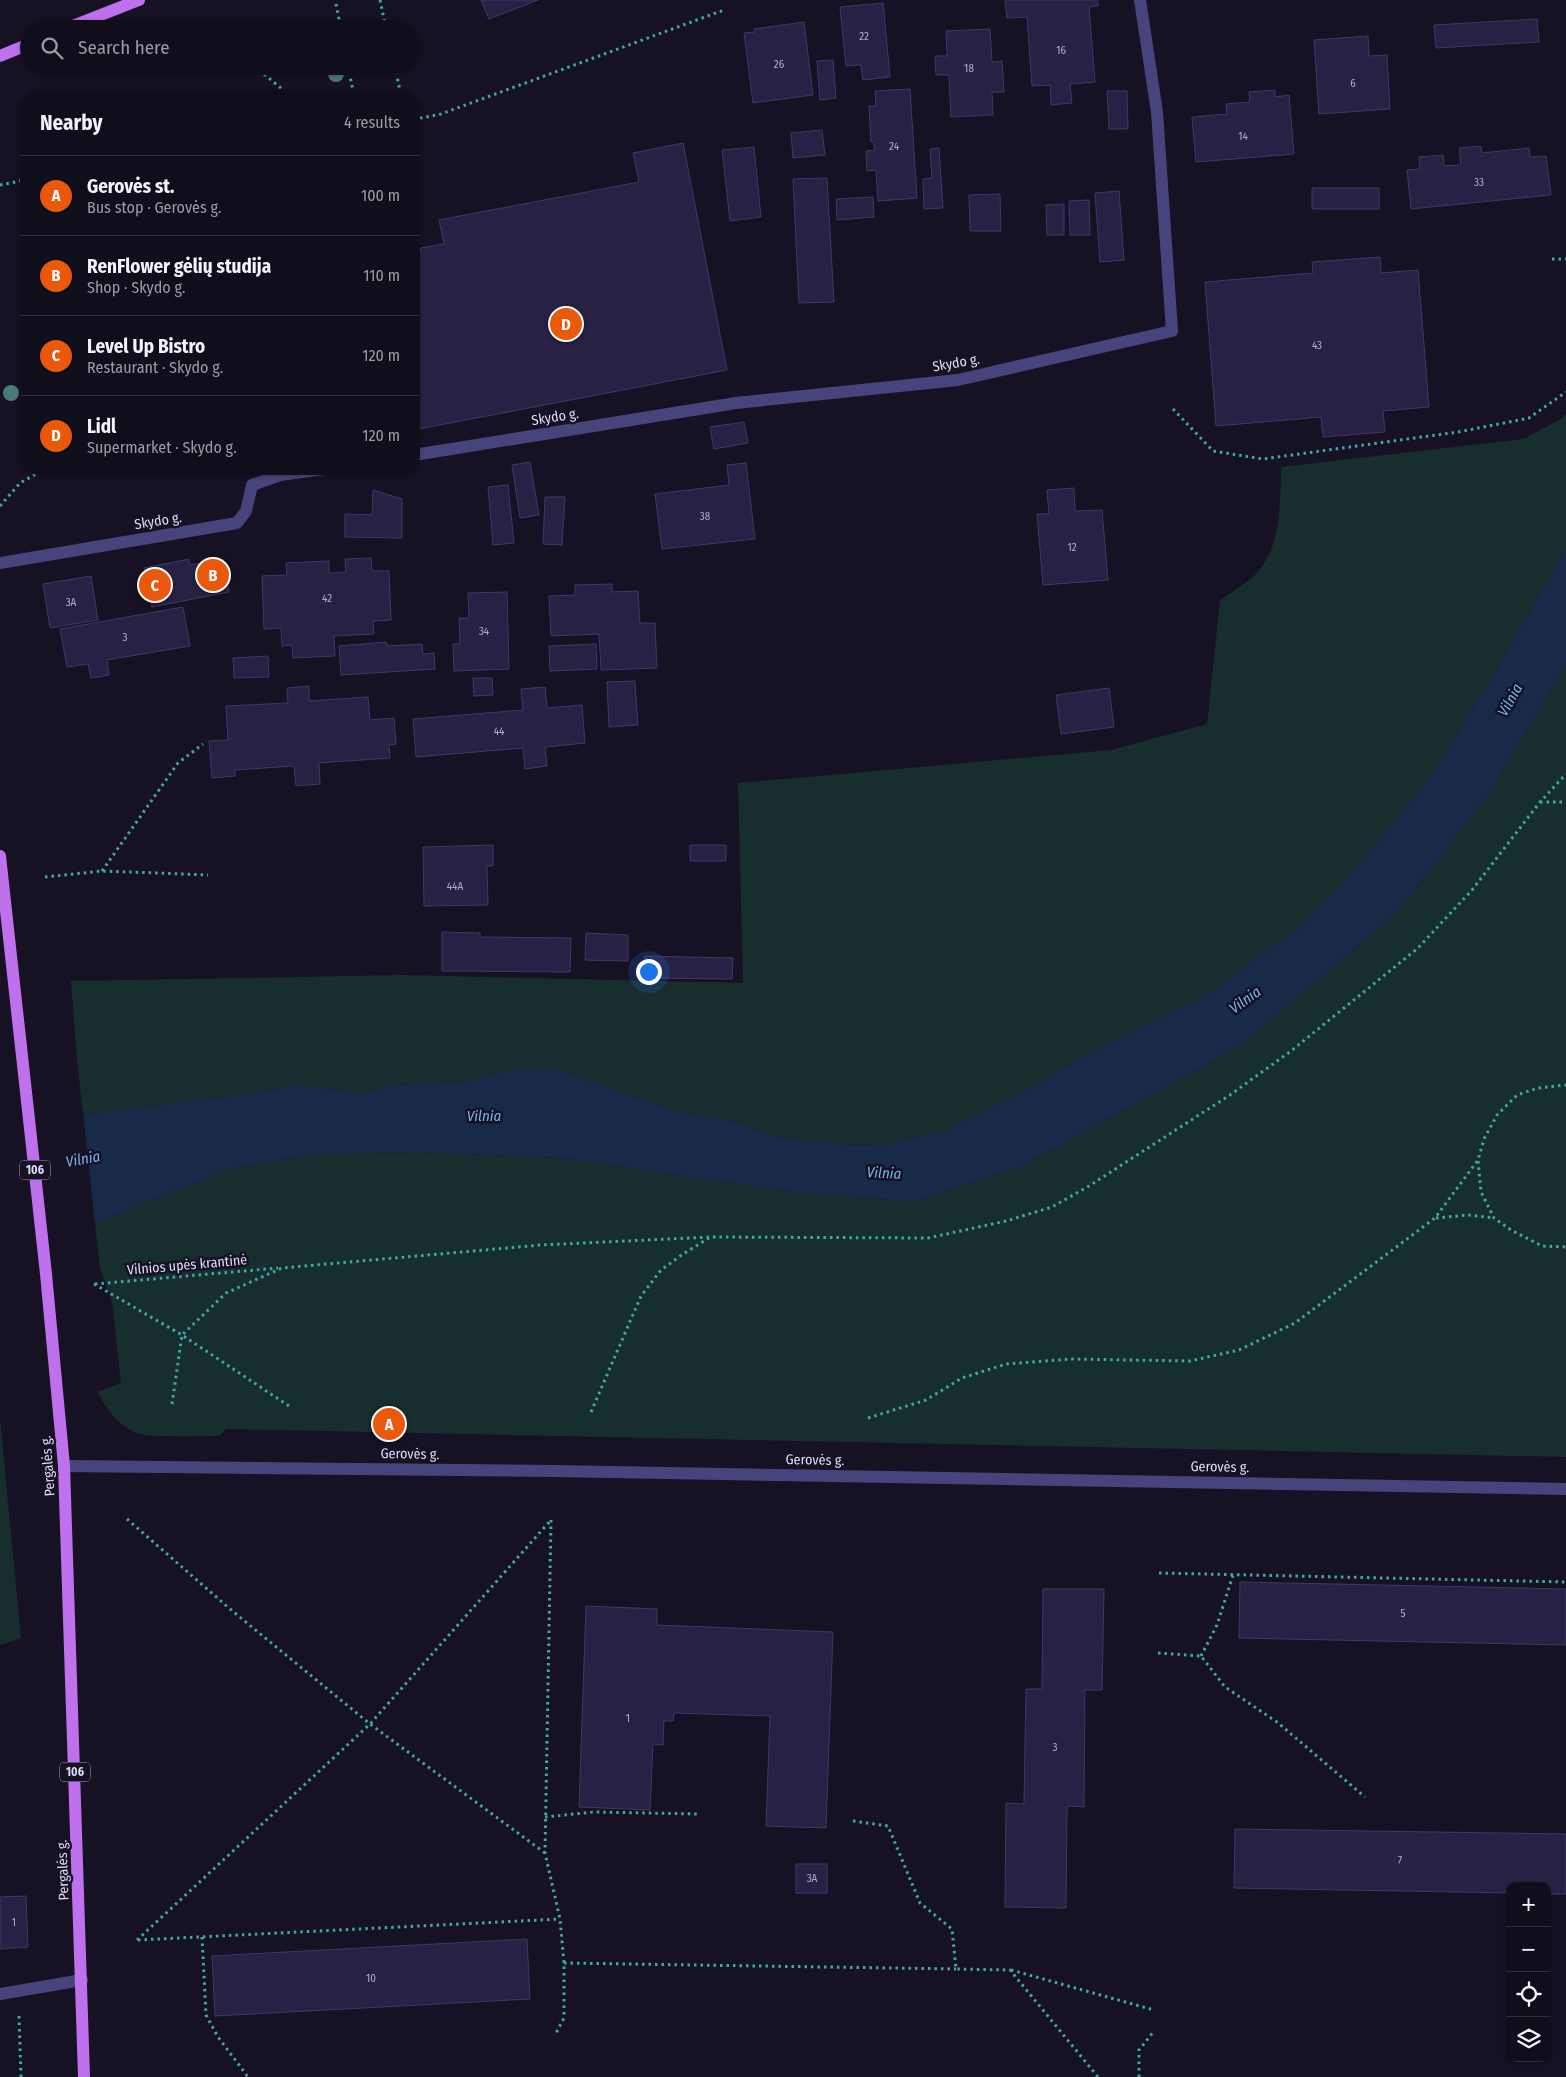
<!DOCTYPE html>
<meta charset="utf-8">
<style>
:root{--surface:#100e1b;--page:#1e1c28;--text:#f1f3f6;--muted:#9c9ca3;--line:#302e3a;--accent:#ea580c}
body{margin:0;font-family:"Fira Sans Condensed",sans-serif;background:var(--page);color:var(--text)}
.controls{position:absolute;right:15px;bottom:15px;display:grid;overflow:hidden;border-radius:10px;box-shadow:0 1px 4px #0004}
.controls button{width:45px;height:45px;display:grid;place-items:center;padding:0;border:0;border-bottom:1px solid var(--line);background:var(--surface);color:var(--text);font:25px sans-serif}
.you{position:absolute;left:648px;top:971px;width:18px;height:18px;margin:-12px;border:4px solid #fff;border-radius:50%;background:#1a73e8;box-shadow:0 0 0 8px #1a73e833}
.badge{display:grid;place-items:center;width:32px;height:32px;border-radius:50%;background:var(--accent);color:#fff;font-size:16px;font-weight:700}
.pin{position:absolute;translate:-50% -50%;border:2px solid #fff;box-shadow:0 1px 5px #0006}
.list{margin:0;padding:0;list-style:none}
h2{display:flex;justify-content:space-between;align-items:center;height:65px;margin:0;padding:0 20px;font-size:21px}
h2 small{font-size:16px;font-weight:400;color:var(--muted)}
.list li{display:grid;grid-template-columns:32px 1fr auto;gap:15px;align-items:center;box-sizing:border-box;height:80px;padding:0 20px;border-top:1px solid var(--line)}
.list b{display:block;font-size:19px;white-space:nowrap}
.list p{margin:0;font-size:16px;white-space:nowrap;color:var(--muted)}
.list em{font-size:16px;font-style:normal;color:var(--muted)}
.icon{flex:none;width:28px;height:28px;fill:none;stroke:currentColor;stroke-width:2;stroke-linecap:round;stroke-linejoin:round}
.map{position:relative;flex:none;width:1566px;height:2077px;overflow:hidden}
.search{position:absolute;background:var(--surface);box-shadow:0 1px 4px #0004;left:20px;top:20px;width:400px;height:55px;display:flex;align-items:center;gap:12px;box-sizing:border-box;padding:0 18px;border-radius:28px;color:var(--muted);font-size:19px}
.panel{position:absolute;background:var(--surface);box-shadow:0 1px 4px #0004;left:20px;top:90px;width:400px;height:385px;border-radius:20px}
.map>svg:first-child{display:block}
.green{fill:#162e2d}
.water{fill:#172a48}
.pier{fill:#161224}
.building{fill:#282143;stroke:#41366c}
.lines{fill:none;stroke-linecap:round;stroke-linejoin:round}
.path{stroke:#40a9a4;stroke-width:3;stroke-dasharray:2.5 4;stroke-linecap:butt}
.street{stroke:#47447d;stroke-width:12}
.primary{stroke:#bf70ec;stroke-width:12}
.tree{fill:#487b76}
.labels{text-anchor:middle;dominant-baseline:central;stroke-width:5;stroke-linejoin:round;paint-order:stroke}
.number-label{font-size:11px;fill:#b1accc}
.shield{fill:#161224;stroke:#a39fba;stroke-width:1}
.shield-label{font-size:12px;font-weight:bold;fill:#dfdbfa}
.street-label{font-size:14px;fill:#dfdbfa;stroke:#161224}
.water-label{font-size:15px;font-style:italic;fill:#76b4ec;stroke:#161224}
</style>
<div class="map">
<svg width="1566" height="2077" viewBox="0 0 1566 2077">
<rect width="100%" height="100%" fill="#161224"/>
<path class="green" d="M1566,414V548L1486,688L1426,783L1350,875L1295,931L1205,996L1096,1050L1030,1088L943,1131L880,1145L837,1144L774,1136L738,1122L676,1111L558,1070H510L460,1082L392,1085L364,1093L298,1085L244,1094L83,1114L77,1060L71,981L402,975L743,983L738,783L1111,750L1207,724L1220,600C1232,592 1247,583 1257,573C1282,545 1280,502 1281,467L1523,439L1561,419Z
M1566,665V1457L226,1429L219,1436C203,1436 147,1438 137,1433C118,1425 106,1410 98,1392L121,1383L112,1302L100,1268L95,1223L227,1170L310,1154L416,1152L561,1158L793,1192L915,1202L1021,1167L1243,1044L1397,913L1489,794Z
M0,1418L21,1638L0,1645Z"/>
<path class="water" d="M1566,548V665L1489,794L1397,913L1243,1044L1021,1167L915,1202L793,1192L561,1158L416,1152L310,1154L227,1170L95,1223L0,1121L83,1114L244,1094L298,1085L364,1093L392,1085L460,1082L510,1070H558L676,1111L738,1122L774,1136L837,1144L880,1145L943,1131L1030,1088L1096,1050L1205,996L1295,931L1350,875L1426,783L1486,688Z"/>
<path class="pier" d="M83,1111L95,1225L0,1237V1119Z"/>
<path class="building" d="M481,0H538L489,19Z
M1005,0H1098V6L1089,7L1095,82L1070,84L1072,103L1051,105L1050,85L1032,86L1027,17L1007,18Z
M883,3L890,77L863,80L861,65L846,66L840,7Z
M1537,19L1539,42L1436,48L1434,25Z
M804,22L813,95L753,103L744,33L755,32L754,29Z
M990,29L992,62L1002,61L1004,92H992L993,115L951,117L949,75H936L935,56H947L946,31Z
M1368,36L1369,56L1387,55L1390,109L1319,114L1314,40Z
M833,60L836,98L820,100L817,61Z
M910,89L917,198L878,201L876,170L867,171L866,151L875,150L874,142H871L869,106H876L875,91Z
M1275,90V97L1289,95L1294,154L1196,162L1192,117L1227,114L1226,104L1250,102L1249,92Z
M1107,91H1127L1128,129H1109Z
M822,130L825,155L793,158L791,133Z
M683,143L727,370L414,430V279L421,248L444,244L439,220L639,182L633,153Z
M1481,146L1482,153L1529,148L1530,157L1546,156L1551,195L1411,209L1407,170L1420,169L1419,157L1443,155L1444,166L1461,165L1459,148Z
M754,147L761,217L730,221L722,150Z
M939,148L943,208L924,209L923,179L932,178L930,149Z
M827,178L834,302L799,303L793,179Z
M1312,188H1379V209H1312Z
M1119,191L1124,260L1100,262L1095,193Z
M1000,194L1001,231H970L969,195Z
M873,197L874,217L837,220L836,199Z
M1089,200L1090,235H1070L1069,201Z
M1064,204V235H1047L1046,205Z
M1380,257L1381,273L1418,270L1429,407L1383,411L1385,432L1323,437L1321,417L1216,426L1205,282L1313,273L1312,262Z
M744,422L748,443L714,449L710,427Z
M530,462L539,515L520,518L512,465Z
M746,463L755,539L662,549L655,494L729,485L727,465Z
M508,485L514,543L493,545L488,487Z
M1074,488L1075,511L1102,510L1108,580L1043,585L1037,514H1049L1047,490Z
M373,490L402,499V538L345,537V514L372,515Z
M545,497H565L562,545L543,544Z
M371,558L372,571H389L391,620L373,621L374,634L334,636L335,656L293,658L292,645L282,646L281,628L264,629L262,576L287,575L286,563L329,561V573L346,572L345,559Z
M189,559L190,565L223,559L229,592L152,607L144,568Z
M91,576L98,620L50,628L43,584Z
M612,584V592L638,591L640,623H655L657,668L601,670L599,634L551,636L549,596L575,595V585Z
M507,592L509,669L454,671L453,644H460L459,618H469L468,593Z
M183,607L190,646L107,660L109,675L91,678L88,664L67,667L60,629Z
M386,642L387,646L422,644L423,654L434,653L435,669L341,675L339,646Z
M596,644L597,669L550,671L549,646Z
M268,656L269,677L234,678L233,658Z
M473,678H492L493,695L474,696Z
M635,681L638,725L609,727L607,682Z
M309,686V701L368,697L370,720L394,718L396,744L389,745L390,758L319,763L320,784L296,786L294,766L235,770V776L212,778L209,741L228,740L226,706L288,703L287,688Z
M545,687L547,708L582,705L585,743L545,747L547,766L525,769L523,748L416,757L413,719L523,710L521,689Z
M1109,688L1114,727L1061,734L1056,695Z
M493,845V866H487L488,905L424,906L423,847Z
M690,845H726V861H690Z
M442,932L480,933V937L571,938L570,972L442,971Z
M586,933L628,935V961L585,960Z
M645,956L733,958L732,979L644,978Z
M1240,1582L1566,1589V1645L1239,1638Z
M1043,1589H1104L1102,1690H1085L1084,1807L1067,1806L1066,1908L1005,1907L1006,1803L1024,1804L1026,1689H1042Z
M586,1606L657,1609V1625L833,1632L826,1828L766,1826L770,1716L674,1713L673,1721H664L663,1745L653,1744L650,1810L579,1807Z
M1235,1829L1566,1834V1894H1547V1886H1510V1893L1234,1888Z
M796,1864H827V1893H796Z
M26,1896L28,1947L0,1949V1897Z
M527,1939L530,1999L215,2016L212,1956Z"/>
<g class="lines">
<path class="path" d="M380,0L386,29
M336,4L341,29
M254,66L282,89L288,96
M348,66L354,96
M395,66L401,96
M414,115L422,118L441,114L724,10
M0,185L26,180
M414,252L420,253
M1552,259H1566
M1173,409L1213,451L1263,459L1458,432L1529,418L1566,392
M0,506L20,483L45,469
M1540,802H1566
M102,871L178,763L203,744
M45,877L102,871L208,875
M1478,1161L1481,1192L1494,1218L1511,1230L1542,1246L1566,1247
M1436,1218L1468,1215L1494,1218
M94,1284L182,1335L289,1406
M95,1284L278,1268
M172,1404L182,1335L226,1293L282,1268L541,1245L711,1237L928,1238L1006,1221L1052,1207L1089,1186L1230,1095L1291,1051L1418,948L1472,890L1540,802L1566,774
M591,1412L641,1296L661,1270L683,1254L709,1238
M868,1418L926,1400L962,1378L1006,1364L1071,1359L1190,1361L1239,1350L1295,1323L1435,1218L1478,1160L1484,1139L1497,1115L1517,1095L1538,1088L1566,1085
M127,1519L230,1609L370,1724L545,1853
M551,1520L545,1853L560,1919L564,1963V2018L555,2035
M1159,1573L1566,1582
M1158,1653L1201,1656L1225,1687L1277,1722L1365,1797
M1201,1656L1217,1625L1233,1575
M545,1817L594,1812L698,1814
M853,1821L888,1826L920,1903L952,1929L956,1969L1010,1970L1098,2077
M202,1937L206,2015L218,2037L248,2077
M137,1940L370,1724L551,1520
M138,1940L560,1919
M564,1963L956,1969
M1011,1970L1154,2010
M19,2016L21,2077
M1139,2077V2050L1154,2031"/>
<path class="street" d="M414,455L736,403L958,380L1172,331L1157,112L1140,0
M0,563L237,523L246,511L252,485L280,475L324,469
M64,1466L554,1471L1566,1489
M0,1994L82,1980"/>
<path class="primary" d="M65,29L139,0
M0,56L29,44
M0,856L46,1274L64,1466L84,2077"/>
</g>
<g class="tree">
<circle cx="336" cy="74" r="8"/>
<circle cx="11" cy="393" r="8"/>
</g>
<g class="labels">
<g class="number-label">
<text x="864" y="36">22</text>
<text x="1061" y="50">16</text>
<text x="779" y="64">26</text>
<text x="969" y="68">18</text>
<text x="1353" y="83">6</text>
<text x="1243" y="136">14</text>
<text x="894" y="146">24</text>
<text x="1479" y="182">33</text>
<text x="1317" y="345">43</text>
<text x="705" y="516">38</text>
<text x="1072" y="547">12</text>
<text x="327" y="598">42</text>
<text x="71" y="602">3A</text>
<text x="484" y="631">34</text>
<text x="125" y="637">3</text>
<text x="499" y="731">44</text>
<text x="455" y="886">44A</text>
<text x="1403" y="1613">5</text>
<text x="628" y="1718">1</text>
<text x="1055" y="1747">3</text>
<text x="1400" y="1860">7</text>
<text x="812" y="1878">3A</text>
<text x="14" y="1922">1</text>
<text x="371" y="1978">10</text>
</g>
<g class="shield">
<rect x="20" y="1160.5" width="30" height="19" rx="4"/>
<rect x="60" y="1762.5" width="30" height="19" rx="4"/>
</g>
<g class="shield-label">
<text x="35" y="1170">106</text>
<text x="75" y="1772">106</text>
</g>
<g class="street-label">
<text transform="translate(956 363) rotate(-10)">Skydo g.</text>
<text transform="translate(555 417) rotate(-9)">Skydo g.</text>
<text transform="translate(158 521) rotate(-9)">Skydo g.</text>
<text transform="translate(187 1265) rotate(-5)">Vilnios upės krantinė</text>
<text transform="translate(410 1454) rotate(1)">Gerovės g.</text>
<text transform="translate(815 1460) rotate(1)">Gerovės g.</text>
<text transform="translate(48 1466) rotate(-94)">Pergalės g.</text>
<text transform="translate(1220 1467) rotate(1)">Gerovės g.</text>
<text transform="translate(63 1870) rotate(-92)">Pergalės g.</text>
</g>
<g class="water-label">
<text transform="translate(1510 700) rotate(-61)">Vilnia</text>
<text transform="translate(1245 1000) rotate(-36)">Vilnia</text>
<text x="484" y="1116">Vilnia</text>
<text transform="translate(83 1159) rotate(-10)">Vilnia</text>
<text transform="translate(884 1173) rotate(3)">Vilnia</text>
</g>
</g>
</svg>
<div class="controls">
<button>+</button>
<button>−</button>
<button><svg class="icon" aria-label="locate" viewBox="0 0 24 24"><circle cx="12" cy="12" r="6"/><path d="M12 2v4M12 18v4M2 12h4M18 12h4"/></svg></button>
<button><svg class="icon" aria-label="layers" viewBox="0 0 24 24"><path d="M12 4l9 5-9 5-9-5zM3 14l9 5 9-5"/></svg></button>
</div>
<div class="you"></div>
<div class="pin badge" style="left:389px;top:1424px">A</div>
<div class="pin badge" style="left:213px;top:575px">B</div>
<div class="pin badge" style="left:155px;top:585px">C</div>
<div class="pin badge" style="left:566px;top:324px">D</div>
<div class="search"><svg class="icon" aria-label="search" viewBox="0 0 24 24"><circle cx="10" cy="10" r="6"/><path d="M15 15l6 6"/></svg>Search here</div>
<section class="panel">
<h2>Nearby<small>4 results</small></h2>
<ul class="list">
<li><span class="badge">A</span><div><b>Gerovės st.</b><p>Bus stop · Gerovės g.</p></div><em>100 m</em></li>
<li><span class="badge">B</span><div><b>RenFlower gėlių studija</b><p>Shop · Skydo g.</p></div><em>110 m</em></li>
<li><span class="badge">C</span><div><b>Level Up Bistro</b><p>Restaurant · Skydo g.</p></div><em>120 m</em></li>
<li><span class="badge">D</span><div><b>Lidl</b><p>Supermarket · Skydo g.</p></div><em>120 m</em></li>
</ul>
</section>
</div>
